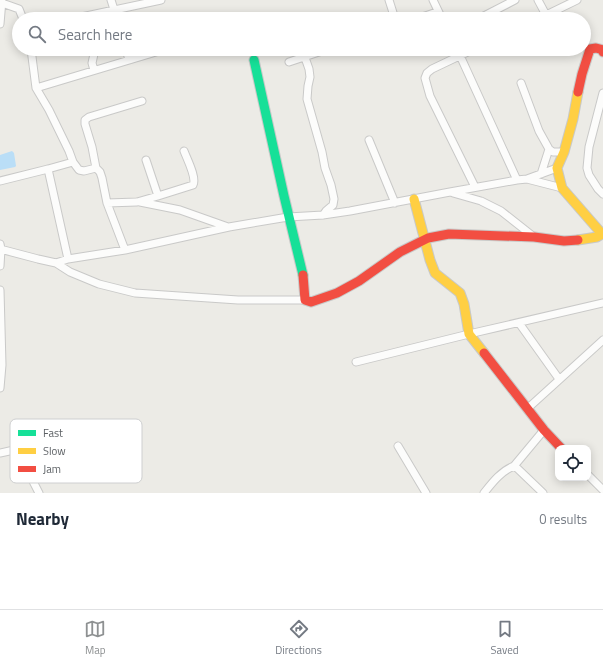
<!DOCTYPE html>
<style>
:root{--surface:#fff;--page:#f6f6f7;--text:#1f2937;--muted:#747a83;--line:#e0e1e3;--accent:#8e9192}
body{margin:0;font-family:"Titillium Web",sans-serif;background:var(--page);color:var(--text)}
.controls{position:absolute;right:12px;bottom:12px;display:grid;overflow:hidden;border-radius:8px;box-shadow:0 2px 10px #0003}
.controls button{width:36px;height:36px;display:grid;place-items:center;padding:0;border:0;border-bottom:1px solid var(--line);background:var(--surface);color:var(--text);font:20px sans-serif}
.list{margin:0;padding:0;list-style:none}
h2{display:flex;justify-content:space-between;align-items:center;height:52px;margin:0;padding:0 16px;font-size:17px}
h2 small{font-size:13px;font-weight:400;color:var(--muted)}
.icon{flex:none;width:22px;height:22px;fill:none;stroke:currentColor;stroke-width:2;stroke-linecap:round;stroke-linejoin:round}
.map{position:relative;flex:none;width:603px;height:493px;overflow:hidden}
.search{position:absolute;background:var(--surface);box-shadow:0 2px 10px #0003;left:12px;right:12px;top:12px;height:44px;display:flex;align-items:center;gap:10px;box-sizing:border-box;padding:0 14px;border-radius:22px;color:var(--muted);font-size:15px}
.sheet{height:116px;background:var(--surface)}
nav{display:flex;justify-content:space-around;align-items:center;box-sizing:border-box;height:56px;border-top:1px solid var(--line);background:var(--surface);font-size:11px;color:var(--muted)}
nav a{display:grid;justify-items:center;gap:2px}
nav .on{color:var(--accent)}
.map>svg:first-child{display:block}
.water{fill:#badef7}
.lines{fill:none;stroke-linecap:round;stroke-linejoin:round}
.street-casing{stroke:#c9c9c8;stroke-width:9}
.fast-casing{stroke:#c8c9c8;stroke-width:11}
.slow-casing{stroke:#c8c9c8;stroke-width:11}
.jam-casing{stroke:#c8c9c8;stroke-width:11}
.street{stroke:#fcfcfb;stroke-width:7}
.fast{stroke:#16e098;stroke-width:9}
.slow{stroke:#ffcf43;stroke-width:9}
.jam{stroke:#f24e42;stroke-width:9}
.key{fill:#fff;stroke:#cecfd0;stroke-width:1}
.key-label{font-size:11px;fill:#5c6064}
</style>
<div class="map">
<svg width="603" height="493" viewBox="0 0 603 493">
<rect width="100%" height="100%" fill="#ecebe6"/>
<path class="water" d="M12,151L14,153L16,166L15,167L0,170V155Z"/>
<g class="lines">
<defs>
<path id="street" d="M111,0L117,19
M389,0L395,19
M433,0L442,19
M538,0L546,15
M2,3L19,9L23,19
M72,19L161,0
M416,19L437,12
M478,19L515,0
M538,19L577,0
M0,24L2,0
M31,49L36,88L49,110L69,151L73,162L79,170L84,171L96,168L100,172L102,178L107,203L125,250
M93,49L94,54L92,63L94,70
M126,49L129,60
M302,49L309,69L310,77L308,86L307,99L322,152L325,168L331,185L334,199L333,205L326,211L323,215
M457,49L517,180
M474,49L432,69L427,73L425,78L430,96L475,187
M289,62L328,49
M521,83L539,131L549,149L553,152H564
M36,88L156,52
M603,93L589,147L587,168L589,175L598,189L603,194
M369,140L395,203
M146,160L158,196
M96,168L92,147L85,124V120L89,117L142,101
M48,169L68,259
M541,174L549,149
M527,179L562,188
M0,181L48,169L73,162
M453,193L481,201L501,211L534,237
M140,202L180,210L228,227
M107,203L137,202L158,196L193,185C197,178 187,159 184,151
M0,244L1,249L0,266
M0,249L38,259L56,263L68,259L125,250L229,227L288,217L323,215L350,211L450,192L517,180L527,179L557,168
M56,263L70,272L99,284L135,293L238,300H305
M0,290L2,365L0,388
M519,323L559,379
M356,362L469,334L603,303
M527,409L603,340
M398,446L426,493
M0,453L14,450L18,452L39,493
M514,466L518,469L543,493
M588,475L603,490
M484,493C492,483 501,471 514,466L544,430"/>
<path id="fast" d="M254,60L284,196L303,275"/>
<path id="slow" d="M578,92L573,119L564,152L557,168L562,188L602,234L597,237L578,240
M414,199L430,260L435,273L460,293L464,304L469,334L484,353"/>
<path id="jam" d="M578,92L582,74L590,49L596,48L603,50V52
M303,275L305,300L311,302L337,293L359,281L400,252L428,238L449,234L534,237L564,241L578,240
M484,353L544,430L561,448"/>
</defs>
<use href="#street" class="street-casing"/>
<use href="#fast" class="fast-casing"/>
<use href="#slow" class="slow-casing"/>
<use href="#jam" class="jam-casing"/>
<use href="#street" class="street"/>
<use href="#fast" class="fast"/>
<use href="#slow" class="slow"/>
<use href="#jam" class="jam"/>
</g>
<rect x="10" y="419" width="132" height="64" rx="6" class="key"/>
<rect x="18" y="430" width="18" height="6" fill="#16e098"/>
<rect x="18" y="448" width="18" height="6" fill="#ffcf43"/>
<rect x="18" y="466" width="18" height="6" fill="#f24e42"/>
<g class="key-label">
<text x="43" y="437">Fast</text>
<text x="43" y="455">Slow</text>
<text x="43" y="473">Jam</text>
</g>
</svg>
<div class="controls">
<button><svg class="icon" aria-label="locate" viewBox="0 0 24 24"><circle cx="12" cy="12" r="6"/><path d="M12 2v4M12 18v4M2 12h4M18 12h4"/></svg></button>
</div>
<div class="search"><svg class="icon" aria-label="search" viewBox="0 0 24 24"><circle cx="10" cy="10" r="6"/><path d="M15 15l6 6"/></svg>Search here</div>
</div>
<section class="sheet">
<h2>Nearby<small>0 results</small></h2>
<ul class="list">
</ul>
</section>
<nav>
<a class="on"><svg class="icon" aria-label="map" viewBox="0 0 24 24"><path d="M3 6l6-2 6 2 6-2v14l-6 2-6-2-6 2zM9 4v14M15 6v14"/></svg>Map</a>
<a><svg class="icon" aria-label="directions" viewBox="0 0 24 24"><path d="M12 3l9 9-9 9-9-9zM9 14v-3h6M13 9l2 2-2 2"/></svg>Directions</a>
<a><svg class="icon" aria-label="saved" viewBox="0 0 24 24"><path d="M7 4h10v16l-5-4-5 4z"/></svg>Saved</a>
</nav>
